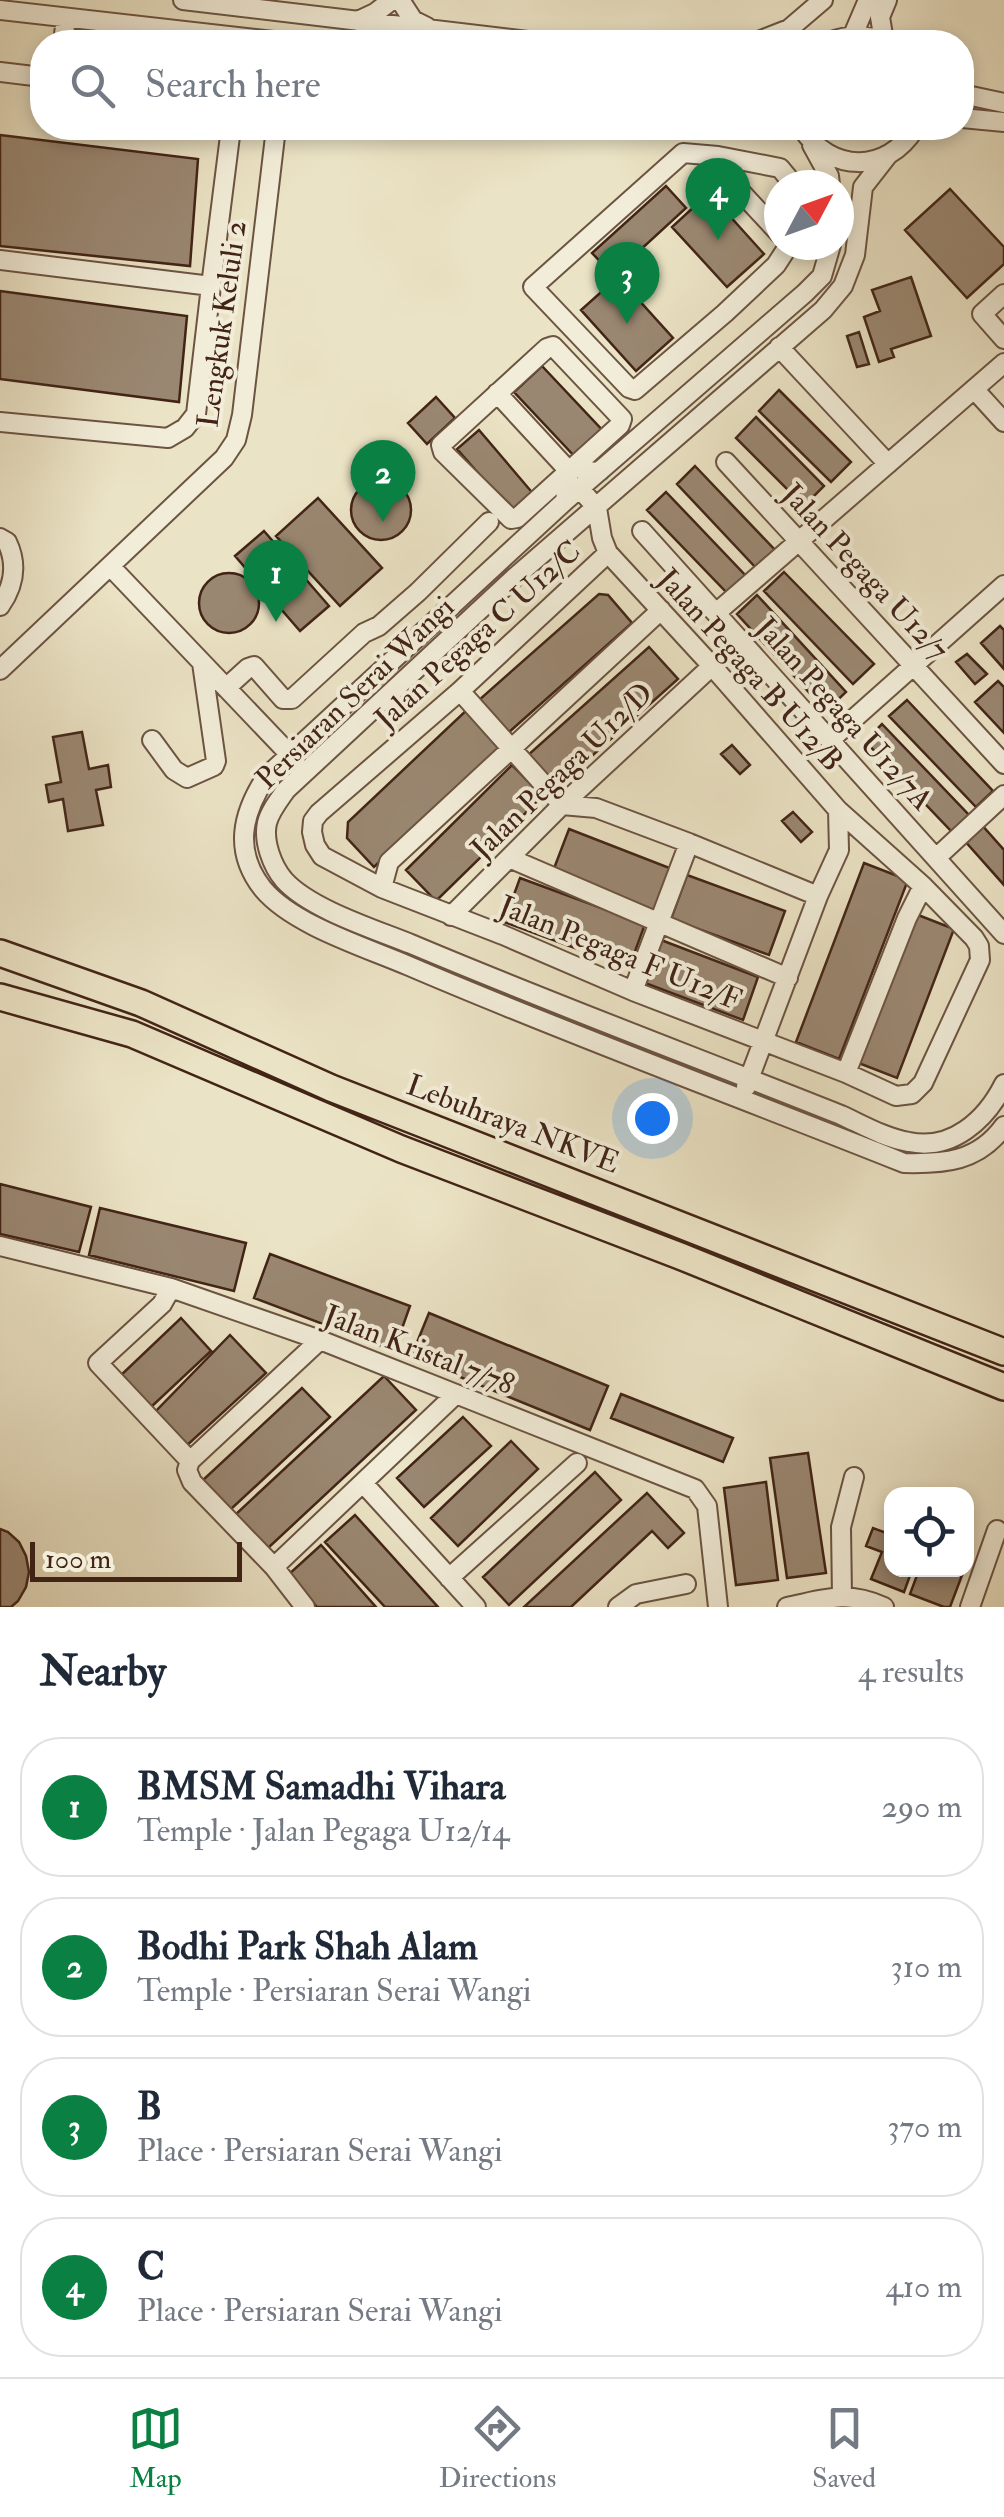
<!DOCTYPE html>
<meta charset="utf-8">
<style>
:root{--surface:#fff;--page:#f2f2f3;--text:#1f2937;--muted:#747a83;--line:#e0e1e3;--accent:#0b8043}
body{margin:0;font-family:"IM FELL Double Pica",serif;background:var(--page);color:var(--text)}
.controls{position:absolute;right:30px;bottom:30px;display:grid;overflow:hidden;border-radius:20px;box-shadow:0 5px 15px #0003}
.controls button{width:90px;height:90px;display:grid;place-items:center;padding:0;border:0;border-bottom:2px solid var(--line);background:var(--surface);color:var(--text);font:50px sans-serif}
.compass{position:absolute;left:764px;top:170px;width:90px;height:90px;border-radius:50%;background:var(--surface);box-shadow:0 5px 15px #0003;rotate:49deg}
.scale{position:absolute;left:30px;bottom:25px;width:212px;box-sizing:border-box;padding-left:10px;border:5px solid #422417;border-top:0;font-size:28px;line-height:35px;white-space:nowrap;color:#422417;-webkit-text-stroke:8px #f2edd9;paint-order:stroke}
.you{position:absolute;left:652px;top:1118px;width:35px;height:35px;margin:-25px;border:8px solid #fff;border-radius:50%;background:#1a73e8;box-shadow:0 0 0 15px #1a73e833}
.badge{display:grid;place-items:center;width:65px;height:65px;border-radius:50%;background:var(--accent);color:#fff;font-size:32px;font-weight:700}
.pin{position:absolute;translate:-50% -82px;filter:drop-shadow(0 2px 5px #0008)}
.pin::after{content:'';position:absolute;top:52px;width:35px;height:30px;background:inherit;clip-path:polygon(0 0,100% 0,50% 100%)}
.list{margin:0;padding:0;list-style:none}
h2{display:flex;justify-content:space-between;align-items:center;height:130px;margin:0;padding:0 40px;font-size:42px}
h2 small{font-size:32px;font-weight:400;color:var(--muted)}
.list li{display:grid;grid-template-columns:65px 1fr auto;gap:30px;align-items:center;box-sizing:border-box;height:140px;margin:0 20px 20px;padding:0 20px;border:2px solid var(--line);border-radius:40px}
.list b{display:block;font-size:38px;white-space:nowrap}
.list p{margin:0;font-size:32px;white-space:nowrap;color:var(--muted)}
.list em{font-size:32px;font-style:normal;color:var(--muted)}
.icon{flex:none;width:55px;height:55px;fill:none;stroke:currentColor;stroke-width:2;stroke-linecap:round;stroke-linejoin:round}
.map{position:relative;flex:none;width:1004px;height:1607px;overflow:hidden}
.search{position:absolute;background:var(--surface);box-shadow:0 5px 15px #0003;left:30px;right:30px;top:30px;height:110px;display:flex;align-items:center;gap:25px;box-sizing:border-box;padding:0 35px;border-radius:40px;color:var(--muted);font-size:38px}
.sheet{height:770px;background:var(--surface)}
nav{display:flex;justify-content:space-around;align-items:center;box-sizing:border-box;height:140px;border-top:2px solid var(--line);background:var(--surface);font-size:28px;color:var(--muted)}
nav a{display:grid;justify-items:center;gap:5px}
nav .on{color:var(--accent)}
.map>svg:first-child{display:block}
.building{fill:#9a8771;stroke:#422417;stroke-width:2.5}
.lines{fill:none;stroke-linecap:round;stroke-linejoin:round}
.minor-casing{stroke:#6c5442;stroke-width:22}
.highway-casing{stroke:#422417;stroke-width:30}
.minor{stroke:#f2edd9;stroke-width:18}
.highway{stroke:#ebe3c5;stroke-width:25}
.labels{text-anchor:middle;dominant-baseline:central;stroke-width:8;stroke-linejoin:round;paint-order:stroke}
.street-label{font-size:30px;fill:#422417;stroke:#f2edd9}
</style>
<div class="map">
<svg width="1004" height="1607" viewBox="0 0 1004 1607">
<rect width="100%" height="100%" fill="#ebe3c5"/>
<filter id="stains"><feTurbulence type="fractalNoise" baseFrequency=".002" numOctaves="4"/><feColorMatrix values="0 0 0 0 .2 0 0 0 0 .09 0 0 0 0 .02 0 0 0 .5 -.17"/></filter>
<radialGradient id="worn" r=".72"><stop offset=".6" stop-color="#630" stop-opacity="0"/><stop offset="1" stop-color="#630" stop-opacity=".3"/></radialGradient>
<path class="building" d="M0,135L198,159L190,266L0,246Z
M666,186L686,208L613,275L592,253Z
M950,189L1004,247V264L967,298L905,230Z
M709,193L764,254L727,287L672,227Z
M618,277L673,338L636,371L581,310Z
M911,277L931,336L891,349L894,357L879,362L864,317L880,311L872,290Z
M0,291L187,316L179,402L0,379Z
M859,332L869,364L857,367L847,336Z
M542,366L606,434L578,460L514,392Z
M779,390L851,462L831,482L759,411Z
M436,397L455,418L427,444L408,423Z
M756,417L824,486L804,506L736,438Z
M479,430L536,497L515,515L457,449Z
M695,466L776,551L757,569L677,484Z
M351 510a30 30 0 1 1 60 0a30 30 0 1 1-60 0Z
M666,492L747,577L729,595L647,510Z
M318,498L382,568L340,606L276,536Z
M264,531L329,606L300,631L235,556Z
M784,572L874,664L853,684L764,591Z
M199 603a30 30 0 1 1 60 0a30 30 0 1 1-60 0Z
M599,594L608,595L632,623L508,733L479,700Z
M757,595L846,692L826,711L737,614Z
M1000,626L1004,630V669L981,643Z
M649,647L678,679L556,788L527,756Z
M967,654L987,674L975,684L956,662Z
M998,681L1004,687V733L975,702Z
M907,700L993,791L976,807L889,716Z
M471,706L505,743L374,867L347,838L348,822Z
M882,724L969,815L952,832L865,741Z
M82,732L89,769L108,765L111,787L96,790L103,825L68,831L63,799L49,802L46,785L61,782L53,737Z
M732,745L750,765L740,774L721,754Z
M512,765L543,796L436,901L406,870Z
M793,812L812,832L801,842L782,821Z
M981,824L1004,850V885L963,839Z
M569,829L672,869L656,911L553,871Z
M864,863L908,880L839,1059L796,1042Z
M687,875L785,911L769,955L671,919Z
M520,878L645,924L629,968L504,922Z
M913,913L954,929L897,1078L856,1062Z
M661,940L758,977L743,1020L645,983Z
M0,1184L91,1207L79,1252L0,1234Z
M100,1208L246,1243L234,1291L89,1255Z
M270,1254L410,1306L394,1351L254,1298Z
M429,1313L608,1386L590,1430L411,1357Z
M181,1318L211,1351L150,1408L119,1377Z
M230,1335L266,1373L184,1448L154,1413Z
M384,1376L416,1410L267,1549L235,1515Z
M302,1388L330,1417L230,1510L203,1480Z
M621,1394L733,1438L723,1462L611,1418Z
M463,1417L491,1446L424,1507L397,1478Z
M511,1441L538,1469L458,1546L431,1518Z
M808,1453L826,1573L787,1578L770,1458Z
M595,1472L621,1500L509,1605L483,1577Z
M766,1482L778,1580L736,1585L724,1488Z
M647,1493L684,1533L668,1548L652,1531L571,1607H524Z
M355,1515L438,1607H385L325,1542Z
M892,1527V1570H912L904,1592L871,1579L882,1552L866,1546L873,1528L889,1534Z
M0,1529L8,1532L19,1542L26,1556L29,1572L26,1587L18,1601L11,1607H0Z
M321,1545L376,1607H317L288,1575Z
M919,1570H964L950,1607H944L910,1594Z"/>
<g class="lines">
<defs>
<path id="minor" d="M183,0L536,42
M400,0L413,20L427,27
M0,10L282,42
M358,21L375,13L392,0
M853,35L868,0
M884,41L880,17L887,0
M63,42L66,18
M756,42L789,29L823,0
M829,42C849,34 867,34 887,42
M0,72L42,77
M962,94L1004,103
M962,118L1004,122
M802,128C830,173 887,174 915,128
M812,145L829,176L830,185
M888,155L863,187L855,255L843,286L823,310L514,578L286,790C279,800 270,811 267,823C263,841 272,866 284,880C310,909 374,929 411,944C553,1004 698,1058 841,1115C863,1125 885,1138 909,1142C952,1151 986,1120 1004,1084
M718,156L724,174L779,233
M789,245L776,265L725,313L635,390L629,388L533,287L683,153L718,156L780,168L794,185
M831,245L822,276L805,293L565,501L266,777C242,814 233,851 263,889C293,925 365,947 409,966C572,1036 739,1097 904,1163C944,1164 978,1162 1004,1126
M0,260L211,286L196,414L185,428L168,438L0,422
M211,286L231,128
M1004,294L982,314L1004,339
M779,347L888,464
M974,389L1004,422
M497,393L569,471
M726,462L1004,764
M579,488L597,508L602,538L608,553L712,666L838,810L923,886L974,938L979,946L980,960L923,1083L912,1094L896,1096L846,1073L633,991L503,935L382,888L322,856L315,845L312,832L313,821L319,813L460,691L608,553
M565,501L569,471L620,425L622,419L553,346L547,348L441,445L443,452L511,519L517,518L569,471L575,467L592,472L600,471
M642,531L1004,934
M0,538L7,542C18,565 14,586 0,606
M110,566L295,760
M716,613L1004,363
M0,670L224,458L236,440L242,415L276,128
M226,688L248,668L254,666L283,699H292L364,633L379,626L418,592L489,522
M460,691L562,805L596,808L689,843L818,896
M152,740L174,770L187,778L214,766L216,761L202,663
M830,740L1004,585
M509,858L788,978
M936,858L1004,795
M382,888L389,862L661,610
M451,916L562,805L712,666
M633,991L689,843
M846,1073L907,918L923,886
M746,1087L818,896L839,850L838,810
M0,1246L171,1288L320,1340L695,1489L707,1506L718,1607
M171,1288L162,1304L98,1363L190,1461
M363,1483L476,1607
M274,1567L192,1482L187,1470L190,1461L320,1340
M449,1578L577,1463
M842,1596L841,1527L854,1477
M305,1607L274,1567L456,1394
M618,1607L636,1594L686,1584
M787,1607C826,1599 846,1590 884,1607
M970,1607L997,1530"/>
<path id="highway" d="M0,953L141,1003L331,1088L1004,1352
M0,997L132,1034L401,1149L680,1256L1004,1387"/>
</defs>
<use href="#minor" class="minor-casing"/>
<use href="#highway" class="highway-casing"/>
<use href="#minor" class="minor"/>
<use href="#highway" class="highway"/>
</g>
<g class="labels">
<g class="street-label">
<text transform="translate(222 324) rotate(-82)">Lengkuk Keluli 2</text>
<text transform="translate(865 572) rotate(47)">Jalan Pegaga U12/7</text>
<text transform="translate(478 635) rotate(-42)">Jalan Pegaga C U12/C</text>
<text transform="translate(750 670) rotate(48)">Jalan Pegaga B U12/B</text>
<text transform="translate(355 693) rotate(-44)">Persiaran Serai Wangi</text>
<text transform="translate(844 714) rotate(48)">Jalan Pegaga U12/7A</text>
<text transform="translate(562 771) rotate(-44)">Jalan Pegaga U12/D</text>
<text transform="translate(620 953) rotate(22)">Jalan Pegaga F U12/F</text>
<text transform="translate(513 1124) rotate(21)">Lebuhraya NKVE</text>
<text transform="translate(419 1350) rotate(21)">Jalan Kristal 7/78</text>
</g>
</g>
<rect width="100%" height="100%" filter="url(#stains)"/>
<rect width="100%" height="100%" fill="url(#worn)"/>
</svg>
<div class="controls">
<button><svg class="icon" aria-label="locate" viewBox="0 0 24 24"><circle cx="12" cy="12" r="6"/><path d="M12 2v4M12 18v4M2 12h4M18 12h4"/></svg></button>
</div>
<svg class="compass" viewBox="-18 -18 36 36"><path d="M0-13l5 13h-10z" fill="#e53935"/><path d="M0 13l5-13h-10z" fill="#747a83"/></svg>
<div class="scale">100 m</div>
<div class="you"></div>
<div class="pin badge" style="left:276px;top:622px">1</div>
<div class="pin badge" style="left:383px;top:522px">2</div>
<div class="pin badge" style="left:627px;top:324px">3</div>
<div class="pin badge" style="left:718px;top:240px">4</div>
<div class="search"><svg class="icon" aria-label="search" viewBox="0 0 24 24"><circle cx="10" cy="10" r="6"/><path d="M15 15l6 6"/></svg>Search here</div>
</div>
<section class="sheet">
<h2>Nearby<small>4 results</small></h2>
<ul class="list">
<li><span class="badge">1</span><div><b>BMSM Samadhi Vihara</b><p>Temple · Jalan Pegaga U12/14</p></div><em>290 m</em></li>
<li><span class="badge">2</span><div><b>Bodhi Park Shah Alam</b><p>Temple · Persiaran Serai Wangi</p></div><em>310 m</em></li>
<li><span class="badge">3</span><div><b>B</b><p>Place · Persiaran Serai Wangi</p></div><em>370 m</em></li>
<li><span class="badge">4</span><div><b>C</b><p>Place · Persiaran Serai Wangi</p></div><em>410 m</em></li>
</ul>
</section>
<nav>
<a class="on"><svg class="icon" aria-label="map" viewBox="0 0 24 24"><path d="M3 6l6-2 6 2 6-2v14l-6 2-6-2-6 2zM9 4v14M15 6v14"/></svg>Map</a>
<a><svg class="icon" aria-label="directions" viewBox="0 0 24 24"><path d="M12 3l9 9-9 9-9-9zM9 14v-3h6M13 9l2 2-2 2"/></svg>Directions</a>
<a><svg class="icon" aria-label="saved" viewBox="0 0 24 24"><path d="M7 4h10v16l-5-4-5 4z"/></svg>Saved</a>
</nav>
